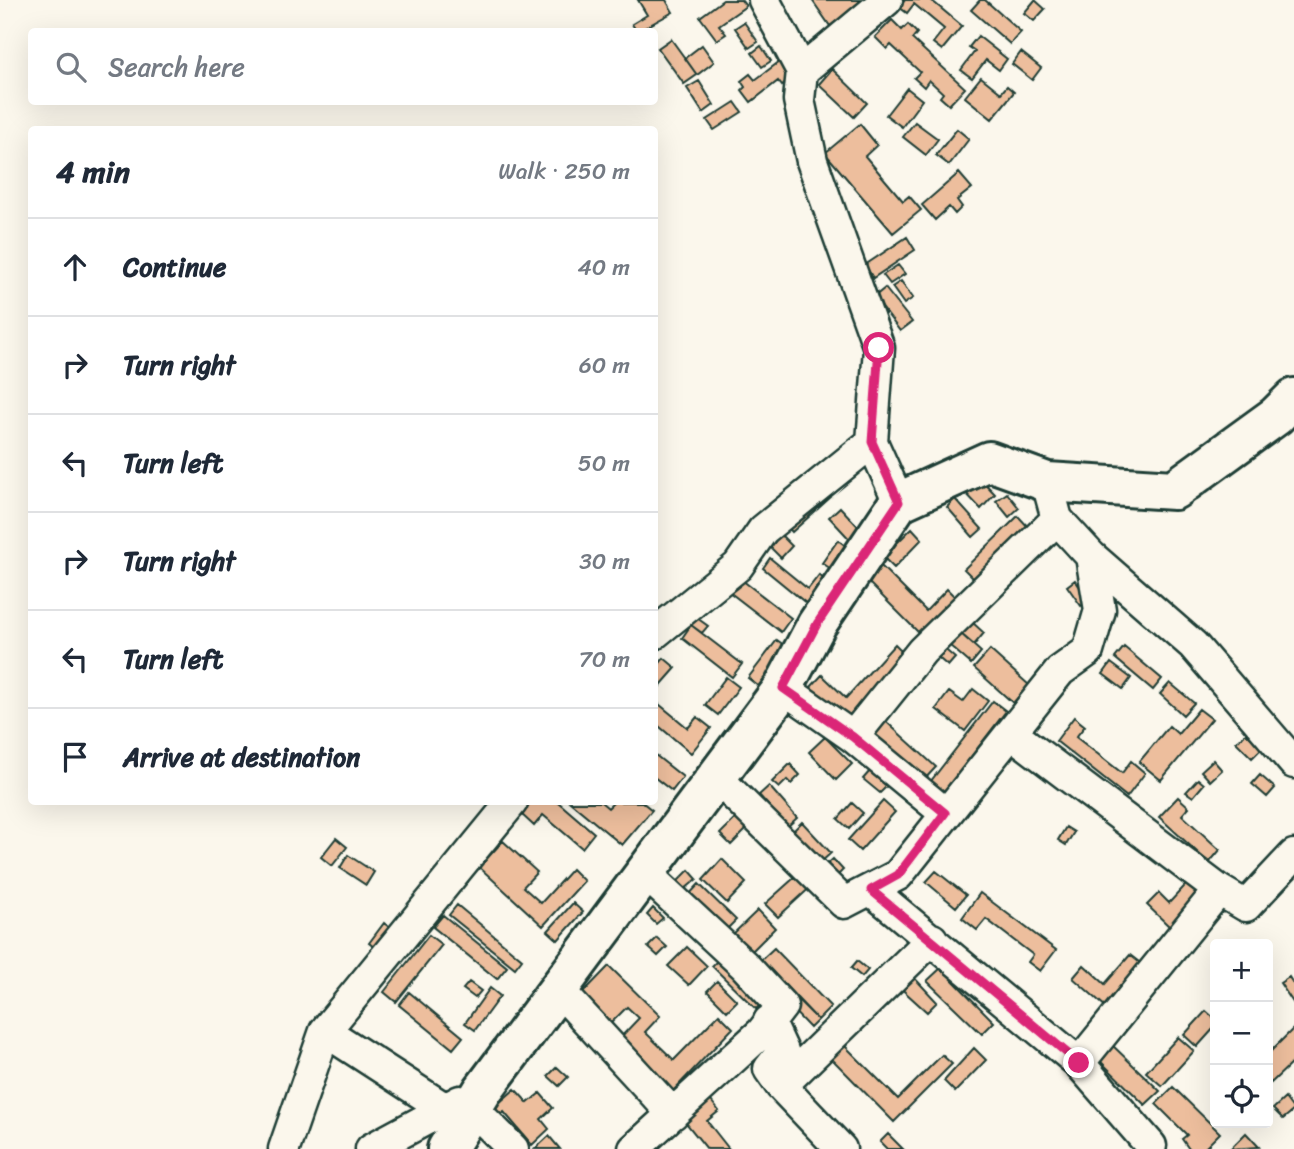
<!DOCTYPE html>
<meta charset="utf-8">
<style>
:root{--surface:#fff;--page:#f2f2f3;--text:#1f2937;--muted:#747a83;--line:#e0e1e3}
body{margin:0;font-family:Sriracha,sans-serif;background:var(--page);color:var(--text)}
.controls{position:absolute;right:21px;bottom:21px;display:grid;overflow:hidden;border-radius:7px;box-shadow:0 7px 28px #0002}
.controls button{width:63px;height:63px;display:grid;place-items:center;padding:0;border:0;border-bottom:2px solid var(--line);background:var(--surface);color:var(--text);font:35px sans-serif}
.stop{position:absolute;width:21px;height:21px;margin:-16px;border:5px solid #db2777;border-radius:50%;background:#fff}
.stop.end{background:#db2777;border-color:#fff;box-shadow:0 2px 7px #0008}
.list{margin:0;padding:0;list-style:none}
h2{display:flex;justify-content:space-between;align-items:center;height:91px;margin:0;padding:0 28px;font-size:30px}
h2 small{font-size:23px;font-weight:400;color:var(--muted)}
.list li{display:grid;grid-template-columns:46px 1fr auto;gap:21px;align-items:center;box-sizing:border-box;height:98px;padding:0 28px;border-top:2px solid var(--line)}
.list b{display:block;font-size:26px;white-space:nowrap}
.list em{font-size:23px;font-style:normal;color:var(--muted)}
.icon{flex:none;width:38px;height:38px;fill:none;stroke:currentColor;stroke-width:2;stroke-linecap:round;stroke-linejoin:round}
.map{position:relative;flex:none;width:1294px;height:1149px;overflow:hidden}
.search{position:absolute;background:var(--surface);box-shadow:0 7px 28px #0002;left:28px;top:28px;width:630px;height:77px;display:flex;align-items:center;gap:18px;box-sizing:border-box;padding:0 24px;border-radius:7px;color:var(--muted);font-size:26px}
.panel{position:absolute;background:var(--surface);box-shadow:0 7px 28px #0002;left:28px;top:126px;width:630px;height:679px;border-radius:7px}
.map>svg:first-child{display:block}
.building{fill:#edbe9d;stroke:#1f3d34;stroke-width:2}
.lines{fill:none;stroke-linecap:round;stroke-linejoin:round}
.minor-casing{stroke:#1f3d34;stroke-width:35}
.tertiary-casing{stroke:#1f3d34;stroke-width:44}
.minor{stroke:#fbf7ec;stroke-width:30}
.tertiary{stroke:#fbf7ec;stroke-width:38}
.route{stroke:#db2777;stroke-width:9}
</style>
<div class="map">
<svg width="1294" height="1149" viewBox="0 0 1294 1149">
<rect width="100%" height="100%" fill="#fbf7ec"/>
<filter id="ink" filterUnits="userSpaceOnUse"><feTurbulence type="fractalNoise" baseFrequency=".0143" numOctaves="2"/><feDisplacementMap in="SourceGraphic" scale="14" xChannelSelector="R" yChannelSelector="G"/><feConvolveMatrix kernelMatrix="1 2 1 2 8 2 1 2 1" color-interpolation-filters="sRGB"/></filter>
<g filter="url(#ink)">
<path class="building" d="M638,0H666L673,12L637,32L632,24L647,15Z
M723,0H741L746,6L719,25L726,34L717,40L700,17Z
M812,0H865L830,26Z
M905,0H931L962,26L942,50L933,43L944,29L914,4L907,13L899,7Z
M980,0H985L1021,32L1010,44L971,10Z
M1035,0L1045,9L1034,21L1024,13Z
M892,20L902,30L908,24L917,33L912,39L965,88L949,105L940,97L943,93L929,80L924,87L914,78L920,72L891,45L887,49L875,37Z
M744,22L758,42L749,48L735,28Z
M978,36L1007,59L999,70L986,60L972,78L961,70L975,51L969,47Z
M671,39L697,75L684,84L658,48Z
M702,45L714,62L697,75L685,58Z
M761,46L771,61L762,67L752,53Z
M1021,52L1041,68L1032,80L1012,64Z
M779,62L791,79L782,86L778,81L751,102L742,90L745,87L741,81L750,74L755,80Z
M832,69L867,103L854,117L819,84Z
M981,77L1001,93L1007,86L1014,92L992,119L965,97Z
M699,81L714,105L703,113L687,88Z
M907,88L922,100L902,127L886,115Z
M735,102L742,112L714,130L707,120Z
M915,122L938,139L926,155L903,137Z
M860,124L877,145L865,156L903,201L909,196L921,210L893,233L825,153Z
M957,129L969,139L949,165L936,155Z
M959,173L972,188L957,200L962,207L955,214L949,207L935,220L922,205Z
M907,237L915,250L873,278L865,265Z
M898,265L905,274L890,284L883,275Z
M901,281L913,298L904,304L892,287Z
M885,288L912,322L900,331L874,297Z
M977,475L995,494L981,509L962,489Z
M823,488L831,497L792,532L784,523Z
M1007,493L1019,508L1009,517L996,501Z
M955,499L982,529L973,537L947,507Z
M840,507L866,535L855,545L829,517Z
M1018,516L1031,530L977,582L964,569Z
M912,528L922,539L894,568L883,557Z
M781,535L792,546L781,558L770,547Z
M838,540L851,550L836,572L822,563Z
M770,558L808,589L819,575L831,585L812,608L763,568Z
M878,563L926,611L947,589L958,600L922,636L864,578Z
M738,577L791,618L781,632L728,591Z
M1075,580L1089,601L1081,606L1067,586Z
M697,618L708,626L702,633L691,625Z
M971,621L984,633L974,645L960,633Z
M691,625L742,664L732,677L682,638Z
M960,633L981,652L971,664L949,645Z
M777,640L792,651L763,690L748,678Z
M895,644L906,655L847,721L810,688L822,675L846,698Z
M940,645L955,658L948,666L934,654Z
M1124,647L1162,679L1153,690L1115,658Z
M990,650L1029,685L1013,703L974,668Z
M664,658L676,668L654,693V670Z
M1111,663L1131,678L1123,689L1103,674Z
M726,677L739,687L718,715L705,705Z
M1170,683L1194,703L1183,715L1160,694Z
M973,689L988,701L965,731L936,709L949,692L963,702Z
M654,700L688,728L697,717L711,728L691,753L654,722Z
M993,701L1006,711L941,796L927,786Z
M1199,709L1212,719L1161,780L1139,762L1169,726L1178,734Z
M880,716L936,767L922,782L866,732Z
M1074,717L1085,726L1076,737L1122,773L1131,761L1145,773L1127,797L1056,741Z
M1246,733L1262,748L1252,758L1236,742Z
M825,737L852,764L836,780L809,752Z
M654,754L683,777L672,791L654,777Z
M1213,760L1222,770L1210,781L1201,771Z
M790,764L800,775L791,784L787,780L779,788L772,782Z
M870,771L887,786L880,793L863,779Z
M1260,775L1275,788L1267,797L1252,784Z
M1198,779L1204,784L1193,797L1186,792Z
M769,786L797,818L787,827L759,795Z
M1178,797L1189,807L1182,815L1220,850L1209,863L1159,817Z
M883,801L895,812L860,851L848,840Z
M531,802H558L594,833L582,848L543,815L534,826L521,814Z
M570,802H601L608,808L614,802H642L652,810L622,845Z
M852,803L863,813L849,829L838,819Z
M736,818L747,829L731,845L720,834Z
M802,822L831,853L820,863L792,832Z
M1066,827L1074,832L1066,845L1058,840Z
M336,838L347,847L332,866L321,857Z
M503,841L537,872L523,887L541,903L572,869L584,881L543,926L479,867Z
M348,855L374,872L366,885L340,868Z
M722,859L746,883L727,903L703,880Z
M833,859L843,870L835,878L824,867Z
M689,870L697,879L685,889L678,881Z
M803,870L815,883L778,917L765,904Z
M936,871L966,895L956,907L926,882Z
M1194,876L1208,890L1171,928L1147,905L1159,893L1169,903Z
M699,884L736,920L722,934L685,899Z
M980,893L1056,950L1040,971L1028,962L1033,955L986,919L977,930L962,918Z
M573,903L583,912L558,940L548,931Z
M457,905L522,959L515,968L449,915Z
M653,908L663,918L656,924L647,915Z
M758,910L775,928L749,954L731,936Z
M443,915L507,967L497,979L433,927Z
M384,923L395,932L380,952L369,943Z
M429,935L442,945L396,1002L384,992Z
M657,938L667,947L658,956L648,947Z
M687,947L707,966L689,985L668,966Z
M774,948L831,1007L818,1020L761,960Z
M1130,955L1144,966L1107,1008L1073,978L1084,965L1105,984Z
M719,959L764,1001L756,1009L712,966Z
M857,961L868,970L862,977L851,968Z
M609,966L660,1016L645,1032L674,1060L719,1014L733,1028L672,1092L618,1040L639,1018L627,1007L607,1027L578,998Z
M941,968L994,1022L982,1034L927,981Z
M908,971L937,1002L927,1012L895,983Z
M1289,977L1294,985V1004L1280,983Z
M717,981L737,1001L727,1011L707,991Z
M469,982L481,991L475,998L463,989Z
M490,988L500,996L475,1030L465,1023Z
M409,992L463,1037L453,1049L399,1005Z
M795,997L818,1020L810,1028L787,1004Z
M1206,1011L1215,1019V1027L1197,1047L1184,1035Z
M1294,1028V1061L1271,1083L1268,1079V1054Z
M1178,1037L1194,1051L1162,1086L1146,1072Z
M1110,1043L1160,1091L1145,1105L1096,1057Z
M843,1044L898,1099L942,1055L952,1064L894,1122L830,1057Z
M974,1048L986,1060L955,1092L944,1081Z
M557,1067L568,1077L559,1086L548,1076Z
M1173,1087L1220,1133L1204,1149H1189L1182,1139L1187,1135L1156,1104Z
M515,1089L528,1103L540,1093L553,1108L541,1119L549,1129L532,1145L504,1112L497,1118L490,1111Z
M708,1097L719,1111L707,1121L729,1149H707L682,1118Z
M1285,1098L1294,1110L1283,1119L1273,1109Z
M1246,1133L1259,1147L1230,1149Z
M888,1134L903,1149H887L880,1142Z
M549,1136L560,1149H535Z"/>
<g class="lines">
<defs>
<path id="minor" d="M764,0L802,71L799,100L812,161L879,348L872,442L899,502
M802,71L887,0
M1057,519L1091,556
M654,634L738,566L763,530L872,442
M783,688L853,737L945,813
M1011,733L1219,890L1079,1063
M853,737L922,651L1057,519L1047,482
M716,777L844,903L898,875L1060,671L1088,651L1100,610L1091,556L1193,645L1294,763
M871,890L1079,1063L1151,1146L1149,1149
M1219,890L1246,906L1294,855
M557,988L673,1114
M769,1021L783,1051L769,1069L781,1086L841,1149
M325,1031L444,1108H472L513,1149
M781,1086L932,939
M284,1149L325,1031L512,802
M371,1149L460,1101
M634,1149L762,1032L782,1006L745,966L645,873"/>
<path id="tertiary" d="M447,1149L483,1090L783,688L817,624L899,502L989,461L1047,482L1174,490L1276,416L1294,398"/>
</defs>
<use href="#minor" class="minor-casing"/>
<use href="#tertiary" class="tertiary-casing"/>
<use href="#minor" class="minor"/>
<use href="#tertiary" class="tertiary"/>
</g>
</g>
<g class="lines" filter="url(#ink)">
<path class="route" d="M879,348L872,442L899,502L817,624L783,688L853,737L945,813L898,875L871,890L1079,1063"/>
</g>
</svg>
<div class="controls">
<button>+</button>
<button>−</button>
<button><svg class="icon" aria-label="locate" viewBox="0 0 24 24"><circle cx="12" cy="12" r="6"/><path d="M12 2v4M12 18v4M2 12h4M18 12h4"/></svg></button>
</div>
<div class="stop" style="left:879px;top:348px"></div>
<div class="stop end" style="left:1079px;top:1063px"></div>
<div class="search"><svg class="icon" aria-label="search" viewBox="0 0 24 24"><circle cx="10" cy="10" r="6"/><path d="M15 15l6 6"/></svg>Search here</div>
<section class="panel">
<h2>4 min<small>Walk · 250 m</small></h2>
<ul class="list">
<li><svg class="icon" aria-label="ahead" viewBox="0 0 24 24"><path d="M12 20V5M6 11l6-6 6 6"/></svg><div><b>Continue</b></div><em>40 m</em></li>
<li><svg class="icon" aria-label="right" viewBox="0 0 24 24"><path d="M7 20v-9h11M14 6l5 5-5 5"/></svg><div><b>Turn right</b></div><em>60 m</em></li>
<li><svg class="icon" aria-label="left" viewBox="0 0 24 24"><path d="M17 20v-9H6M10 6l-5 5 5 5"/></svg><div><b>Turn left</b></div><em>50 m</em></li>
<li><svg class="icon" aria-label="right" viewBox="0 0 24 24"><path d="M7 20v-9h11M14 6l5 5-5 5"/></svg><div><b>Turn right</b></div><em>30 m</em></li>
<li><svg class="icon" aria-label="left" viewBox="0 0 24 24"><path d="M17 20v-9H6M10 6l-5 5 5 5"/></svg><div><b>Turn left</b></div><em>70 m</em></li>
<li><svg class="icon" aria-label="arrive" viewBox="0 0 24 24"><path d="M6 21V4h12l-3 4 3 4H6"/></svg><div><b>Arrive at destination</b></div></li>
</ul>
</section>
</div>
